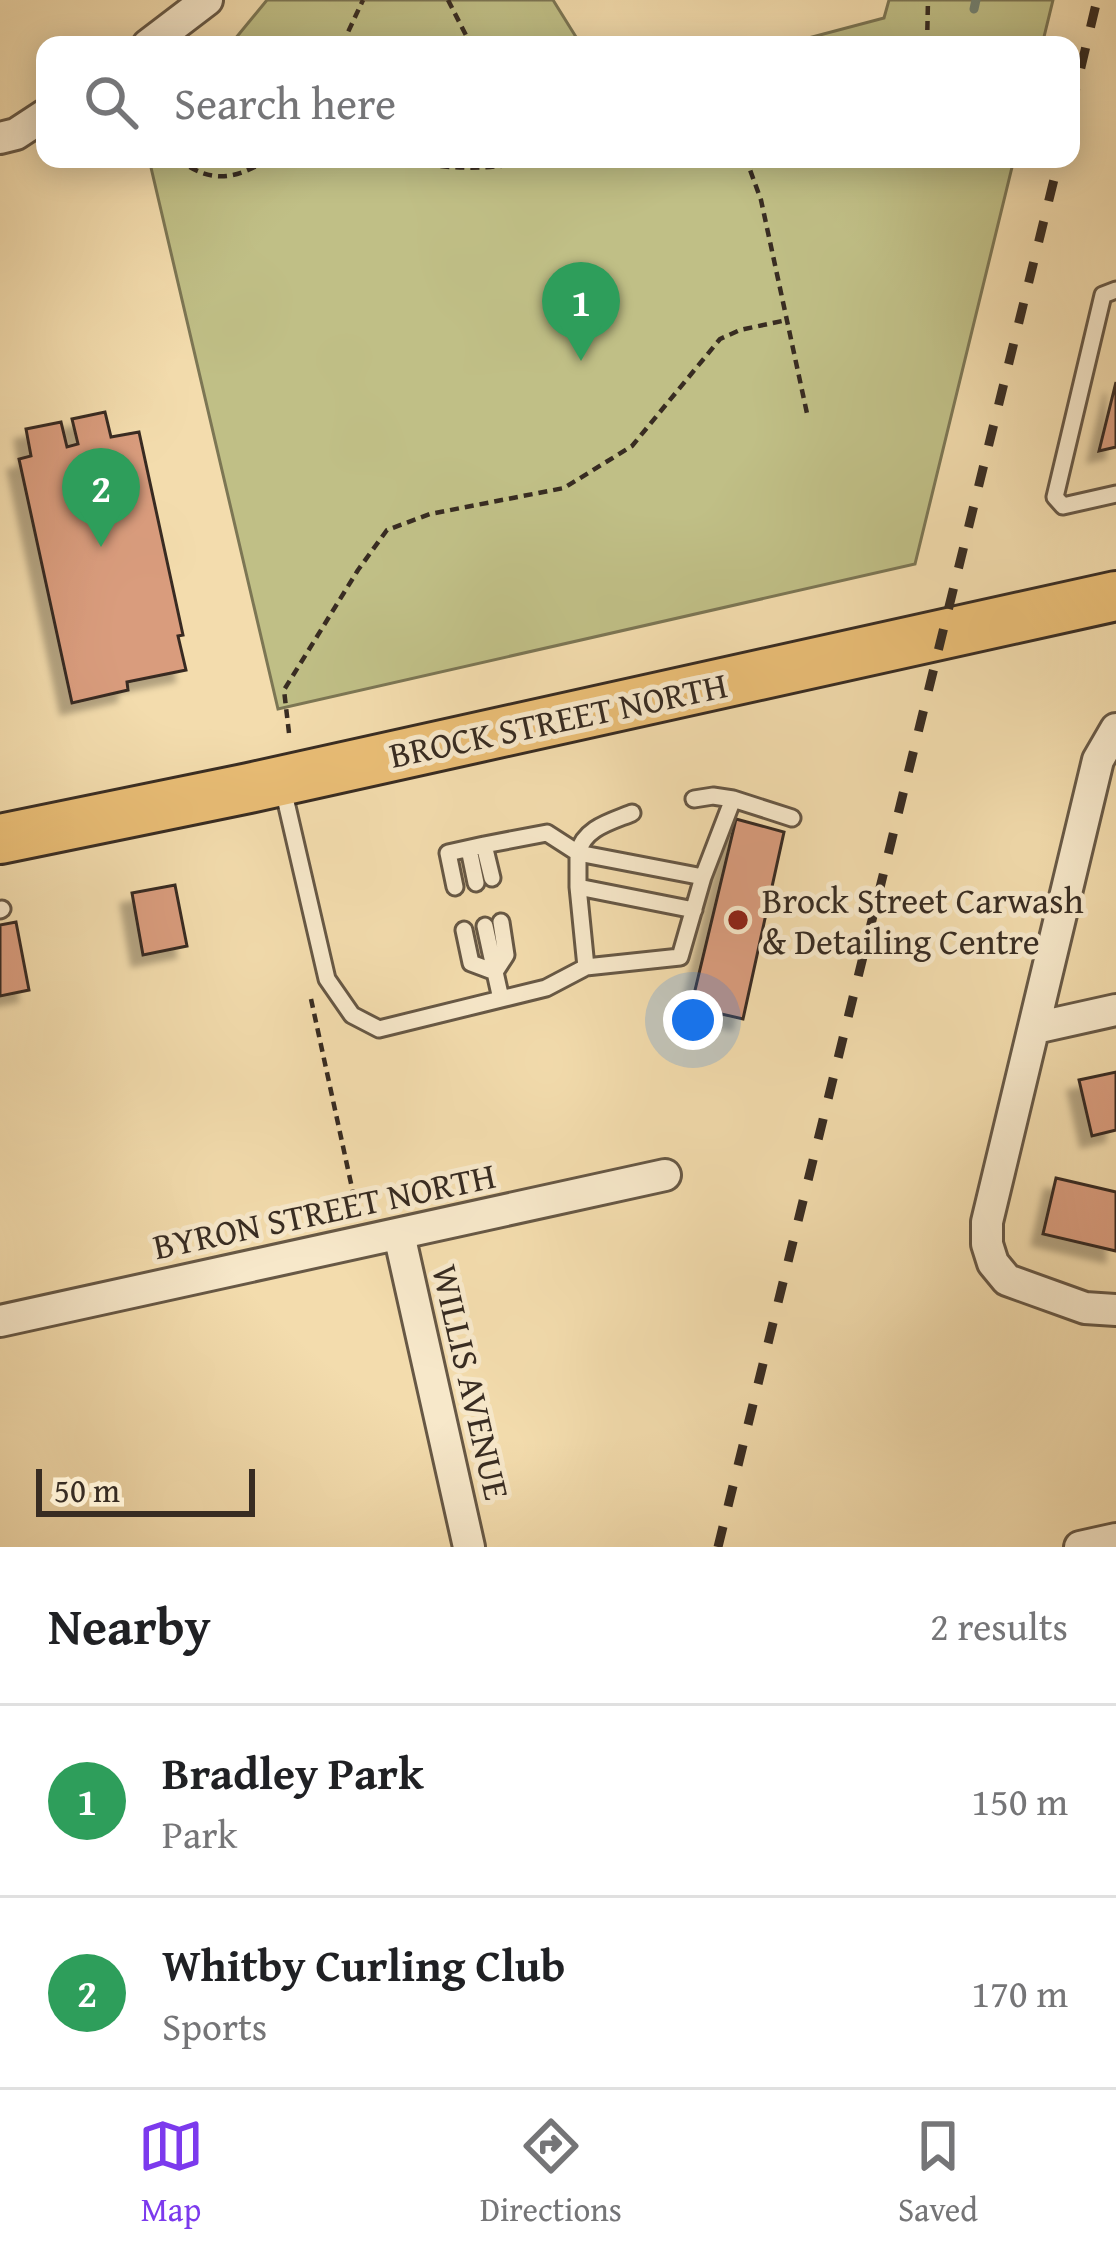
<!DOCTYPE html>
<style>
:root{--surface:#fff;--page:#f2f2f2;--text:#202124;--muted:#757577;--line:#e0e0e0;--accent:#7c3aed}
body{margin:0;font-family:"Gentium Book Plus",serif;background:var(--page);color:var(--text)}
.scale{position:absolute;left:36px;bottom:30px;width:219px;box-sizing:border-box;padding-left:12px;border:6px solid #382c22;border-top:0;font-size:33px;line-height:42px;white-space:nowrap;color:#382c22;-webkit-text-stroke:9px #f7e8ca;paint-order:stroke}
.you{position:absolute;left:693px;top:1020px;width:42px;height:42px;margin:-30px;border:9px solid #fff;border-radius:50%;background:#1a73e8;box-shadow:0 0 0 18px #1a73e833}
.badge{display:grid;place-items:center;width:78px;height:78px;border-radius:50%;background:var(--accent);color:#fff;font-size:39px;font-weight:700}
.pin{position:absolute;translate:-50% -99px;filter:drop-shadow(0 3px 6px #0008)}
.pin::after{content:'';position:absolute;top:63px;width:42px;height:36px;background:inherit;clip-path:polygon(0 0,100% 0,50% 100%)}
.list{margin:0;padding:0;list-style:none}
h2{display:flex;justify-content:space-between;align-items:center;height:156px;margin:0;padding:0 48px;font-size:51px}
h2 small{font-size:39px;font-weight:400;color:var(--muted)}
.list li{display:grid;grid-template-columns:78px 1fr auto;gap:36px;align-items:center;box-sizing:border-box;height:192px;padding:0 48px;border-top:3px solid var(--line)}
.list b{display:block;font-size:45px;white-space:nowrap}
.list p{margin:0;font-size:39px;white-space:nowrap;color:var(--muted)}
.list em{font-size:39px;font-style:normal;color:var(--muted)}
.icon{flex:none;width:66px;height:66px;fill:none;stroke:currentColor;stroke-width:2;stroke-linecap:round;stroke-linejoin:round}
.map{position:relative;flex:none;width:1116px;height:1547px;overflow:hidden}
.search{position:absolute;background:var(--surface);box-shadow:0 6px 30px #0003;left:36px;right:36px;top:36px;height:132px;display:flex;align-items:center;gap:30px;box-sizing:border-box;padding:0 42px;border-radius:24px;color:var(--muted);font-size:45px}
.sheet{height:540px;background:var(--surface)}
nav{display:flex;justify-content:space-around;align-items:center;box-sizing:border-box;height:168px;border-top:3px solid var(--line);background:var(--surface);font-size:33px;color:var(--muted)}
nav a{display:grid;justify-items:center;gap:6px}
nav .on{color:var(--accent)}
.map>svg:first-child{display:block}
.green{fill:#c0bf86;stroke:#7c7654;stroke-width:3}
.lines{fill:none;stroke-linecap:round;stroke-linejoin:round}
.stream{stroke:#738273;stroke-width:9}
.building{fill:#d99c7d;stroke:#382c22;stroke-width:3;filter:url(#shadow)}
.service-casing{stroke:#675845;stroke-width:21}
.minor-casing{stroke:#675845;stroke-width:36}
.primary-casing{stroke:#382c22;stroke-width:54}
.path{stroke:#382c22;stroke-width:4.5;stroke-dasharray:9 6;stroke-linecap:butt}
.service{stroke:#f7e8ca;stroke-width:15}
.minor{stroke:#f7e8ca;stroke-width:30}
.primary{stroke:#eabe76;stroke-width:48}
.rail{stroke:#382c22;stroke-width:9;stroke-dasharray:21 21;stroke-linecap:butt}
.poi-dot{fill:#8f2418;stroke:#f7e8ca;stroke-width:4.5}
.labels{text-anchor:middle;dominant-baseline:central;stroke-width:10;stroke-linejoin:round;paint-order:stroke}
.street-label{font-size:36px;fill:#382c22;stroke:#f7e8ca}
.poi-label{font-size:36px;fill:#382c22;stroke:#f7e8ca;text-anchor:start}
</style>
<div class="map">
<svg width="1116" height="1547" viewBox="0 0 1116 1547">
<defs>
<filter id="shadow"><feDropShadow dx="-11" dy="11" stdDeviation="3" flood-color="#0004"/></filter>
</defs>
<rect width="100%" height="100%" fill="#f3dcad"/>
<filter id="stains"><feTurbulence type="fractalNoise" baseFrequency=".00167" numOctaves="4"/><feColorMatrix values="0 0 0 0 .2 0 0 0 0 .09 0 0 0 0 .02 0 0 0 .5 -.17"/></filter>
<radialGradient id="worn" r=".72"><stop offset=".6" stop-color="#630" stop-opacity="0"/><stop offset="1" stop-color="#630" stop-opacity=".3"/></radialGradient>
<path class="green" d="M267,0H553L581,45H230Z
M889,0H1053L1042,45H782L884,18Z
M149,159H1014L915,564L278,709Z"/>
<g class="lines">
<path class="stream" d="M974,9L976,0"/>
</g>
<path class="building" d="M1116,382V447L1099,451Z
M105,412L111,437L139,432L183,635L178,636L186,670L127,682L128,690L72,703L19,459L31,456L26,429L61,422L67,447L78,444L72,419Z
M736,819L784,832L743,1019L691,1007Z
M175,885L187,946L143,955L132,893Z
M16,922L29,990L0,996V925Z
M1116,1072V1130L1092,1136L1079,1080Z
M1056,1178L1116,1192V1251L1043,1234Z"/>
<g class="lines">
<defs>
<path id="service" d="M1116,290L1103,295L1055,497L1063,506L1116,494
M283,789L327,979L352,1015L379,1029L546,988L586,967L578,887V853L703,877L733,799L792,818
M694,799L713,796L733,799
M469,849L476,883
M492,878L484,845L547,833L578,853C584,828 610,822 632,813
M455,887L448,853L484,845
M578,887L694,910
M0,910L2,909
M485,926L495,972
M464,930L471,963L495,972
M586,967L680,957L703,877
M501,999L495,972L506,955L501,922"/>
<path id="minor" d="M148,45L207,0
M0,138L16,134L45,115
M1116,729L1098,760L987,1222V1244L993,1263L1007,1280L1085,1308L1116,1310
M1035,1028L1116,1010
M399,1234L469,1547
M0,1321L665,1175
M1080,1547L1116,1539"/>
<path id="primary" d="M0,839L249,788L1116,596"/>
</defs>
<use href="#service" class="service-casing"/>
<use href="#minor" class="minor-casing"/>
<use href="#primary" class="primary-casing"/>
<path class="path" d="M448,0L471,45
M342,45L363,0
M927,45L928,0
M177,159C212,184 234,180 269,159
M396,159C443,169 489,172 535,159
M741,159L749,167L761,200L808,418
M289,733L284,690L358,570L387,530L430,514L564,488L632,446L720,339L740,330L787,320
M311,999L357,1211"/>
<use href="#service" class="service"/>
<use href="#minor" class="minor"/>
<use href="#primary" class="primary"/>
<path class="rail" d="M1071,109L1097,0
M718,1547L1059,159"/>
</g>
<circle class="poi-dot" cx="738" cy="920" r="12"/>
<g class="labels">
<g class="street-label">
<text transform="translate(558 719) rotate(-12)">BROCK STREET NORTH</text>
<text transform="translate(324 1210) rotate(-12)">BYRON STREET NORTH</text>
<text transform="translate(472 1382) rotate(77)">WILLIS AVENUE</text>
</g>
<g class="poi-label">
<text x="762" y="899">Brock Street Carwash<tspan x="762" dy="41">&amp; Detailing Centre</tspan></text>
</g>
</g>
<rect width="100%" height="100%" filter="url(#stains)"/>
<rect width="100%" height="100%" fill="url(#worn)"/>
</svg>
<div class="scale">50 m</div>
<div class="you"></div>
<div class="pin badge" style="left:581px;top:361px;background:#2e9e5b">1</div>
<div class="pin badge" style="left:101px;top:547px;background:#2e9e5b">2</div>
<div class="search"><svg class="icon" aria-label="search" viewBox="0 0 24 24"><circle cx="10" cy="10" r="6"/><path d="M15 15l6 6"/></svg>Search here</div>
</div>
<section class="sheet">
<h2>Nearby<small>2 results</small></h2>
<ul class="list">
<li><span class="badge" style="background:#2e9e5b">1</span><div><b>Bradley Park</b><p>Park</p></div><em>150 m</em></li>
<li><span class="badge" style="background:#2e9e5b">2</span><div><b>Whitby Curling Club</b><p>Sports</p></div><em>170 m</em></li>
</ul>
</section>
<nav>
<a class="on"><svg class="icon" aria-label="map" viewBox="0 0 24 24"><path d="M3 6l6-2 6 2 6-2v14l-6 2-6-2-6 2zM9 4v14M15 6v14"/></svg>Map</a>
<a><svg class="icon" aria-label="directions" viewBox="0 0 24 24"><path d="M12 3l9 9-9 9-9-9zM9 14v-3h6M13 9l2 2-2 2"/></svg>Directions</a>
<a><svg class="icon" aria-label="saved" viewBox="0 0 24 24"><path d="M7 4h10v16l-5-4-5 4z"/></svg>Saved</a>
</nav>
